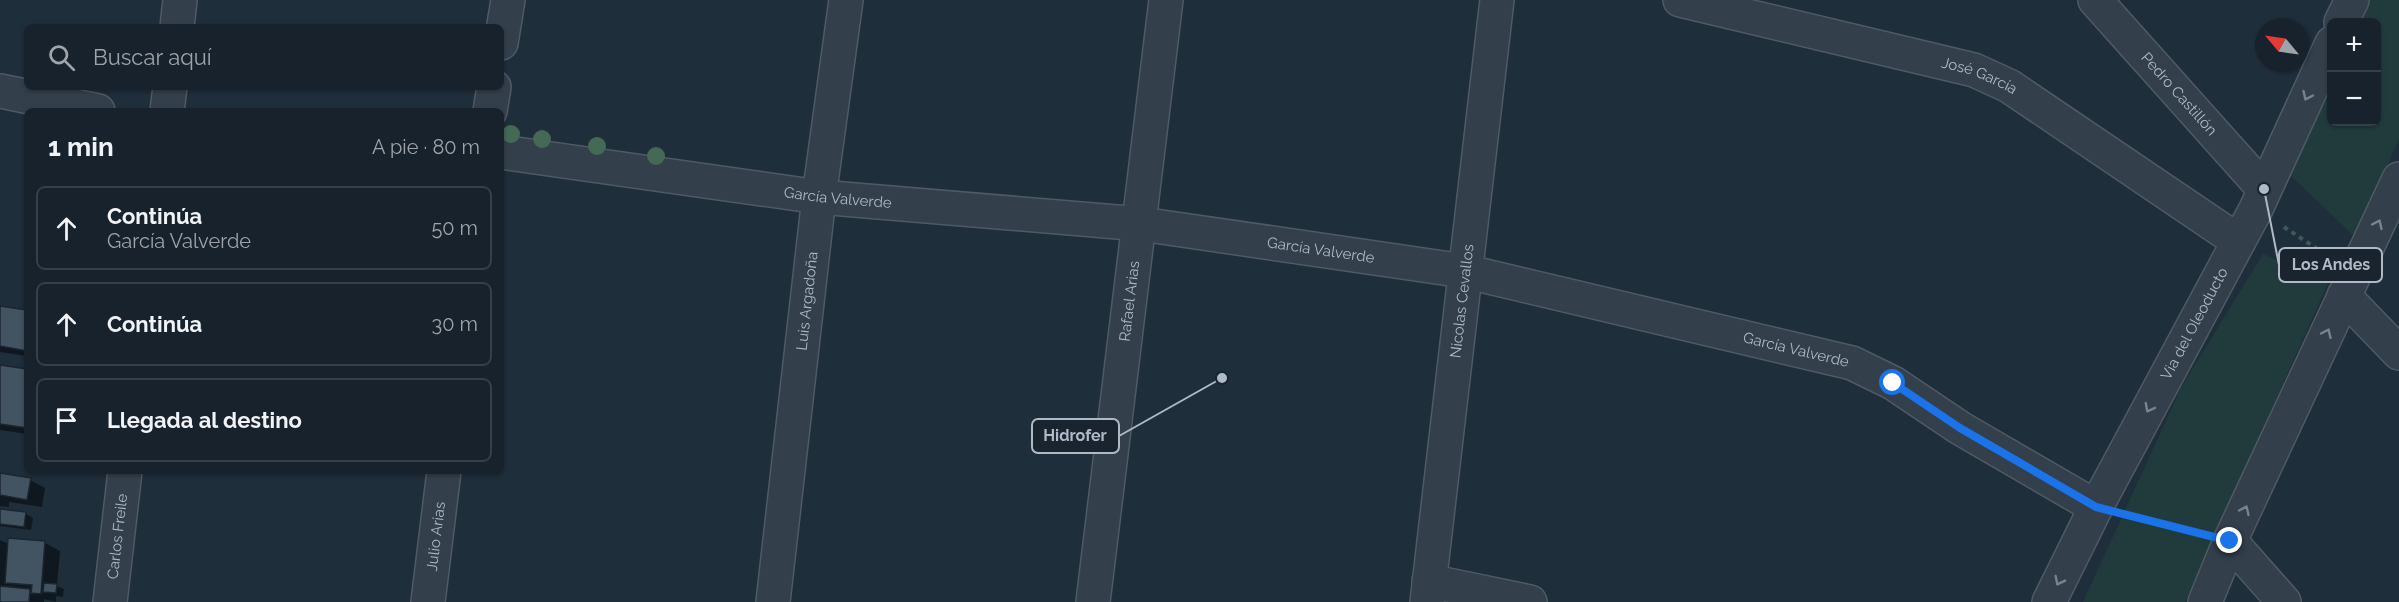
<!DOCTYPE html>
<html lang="es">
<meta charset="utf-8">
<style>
:root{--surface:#17222c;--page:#242f38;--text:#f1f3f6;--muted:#9ea4a9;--line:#363f48}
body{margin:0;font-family:Raleway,sans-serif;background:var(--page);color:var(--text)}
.controls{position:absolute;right:18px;top:18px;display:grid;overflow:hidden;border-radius:9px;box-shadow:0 2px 4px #0004}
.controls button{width:54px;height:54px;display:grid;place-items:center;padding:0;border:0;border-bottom:2px solid var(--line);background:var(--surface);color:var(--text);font:30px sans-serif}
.compass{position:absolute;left:2255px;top:18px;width:54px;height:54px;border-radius:50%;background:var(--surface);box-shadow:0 2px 4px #0004;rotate:299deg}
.stop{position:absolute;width:18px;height:18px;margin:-14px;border:4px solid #1a73e8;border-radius:50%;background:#fff}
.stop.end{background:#1a73e8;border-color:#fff;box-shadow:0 2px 6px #0008}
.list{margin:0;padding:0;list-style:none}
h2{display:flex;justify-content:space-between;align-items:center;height:78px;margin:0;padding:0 24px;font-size:26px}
h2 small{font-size:20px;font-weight:400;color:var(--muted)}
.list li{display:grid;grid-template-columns:39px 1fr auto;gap:18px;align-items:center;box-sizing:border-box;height:84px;margin:0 12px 12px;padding:0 12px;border:2px solid var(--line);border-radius:9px}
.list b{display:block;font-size:22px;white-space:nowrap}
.list p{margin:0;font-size:20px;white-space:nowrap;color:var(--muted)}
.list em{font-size:20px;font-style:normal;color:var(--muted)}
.icon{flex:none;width:33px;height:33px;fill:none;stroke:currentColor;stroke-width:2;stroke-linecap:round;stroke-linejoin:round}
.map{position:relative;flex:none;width:2399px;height:602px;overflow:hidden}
.search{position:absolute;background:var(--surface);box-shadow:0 2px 4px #0004;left:24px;top:24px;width:480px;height:66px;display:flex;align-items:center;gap:15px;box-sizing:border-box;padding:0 21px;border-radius:9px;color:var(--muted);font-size:22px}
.panel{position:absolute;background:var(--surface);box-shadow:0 2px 4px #0004;left:24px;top:108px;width:480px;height:366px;border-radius:9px}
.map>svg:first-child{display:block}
.green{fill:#213b3c}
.shadow{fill:#0007}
.building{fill:#425362;stroke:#1b2631;stroke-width:1.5}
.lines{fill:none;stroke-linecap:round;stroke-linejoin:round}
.minor-casing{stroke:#4e5a65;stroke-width:36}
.path{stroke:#3f5858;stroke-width:4;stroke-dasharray:4.5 4.5;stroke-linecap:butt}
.minor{stroke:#333f4b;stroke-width:33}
.tree{fill:#446955}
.oneway{stroke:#77838f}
.route{stroke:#1a73e8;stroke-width:8}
.labels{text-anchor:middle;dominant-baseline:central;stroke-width:4.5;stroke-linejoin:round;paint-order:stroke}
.street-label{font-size:15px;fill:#aebac7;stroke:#19242f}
.leader{fill:none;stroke:#aebac7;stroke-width:2}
.callout-dot{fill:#aebac7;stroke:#19242f;stroke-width:2}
.callout{fill:#19242f;stroke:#aebac7;stroke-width:2}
.callout-label{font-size:16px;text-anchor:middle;font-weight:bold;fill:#aebac7}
</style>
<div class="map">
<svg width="2399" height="602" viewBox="0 0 2399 602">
<rect width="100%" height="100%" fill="#1f2e3b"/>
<path class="green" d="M2371,0H2399V139L2356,238L2290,175L2331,85L2332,122H2376V22H2361Z
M2263,254L2328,283L2185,602H2083L2181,388Z"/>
<path class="shadow" d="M0,307L27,312V356L0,352Z
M0,366L27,371V434L0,430Z
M0,475L30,480L45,488L42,507L9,502V507L0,506Z
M0,508L1,511L25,513L33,518L31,530L0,526Z
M0,540L9,544L45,543L60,551L57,586L64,589L63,597L56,596V602L44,599V602H0Z"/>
<path class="building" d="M0,306L27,310V351L0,346Z
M0,365L27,369V428L0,424Z
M0,473L31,478L27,500L0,495Z
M0,509L26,512L24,527L0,524Z
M8,538L45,541L41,594L31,593L32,585L5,583Z
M44,583L57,584L56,593L43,592Z
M0,586L30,589L29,602H0Z"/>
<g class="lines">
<defs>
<g id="minor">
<path id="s1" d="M1680,0L1974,70L2009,86L2238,241"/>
<path id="s2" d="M2095,0L2264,189"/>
<path d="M2341,22L2352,0"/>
<path d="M177,27L180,0"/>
<path d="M501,43L508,0"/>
<path d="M0,91L98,111"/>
<path d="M167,111L170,87"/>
<path d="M490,111L494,87"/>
<path id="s3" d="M501,152L819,197L1141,224L1464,271L1852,363L1893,383L1960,428L2096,507"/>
<path d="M2344,296L2399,353"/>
<path d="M2230,541L2284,602"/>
<path d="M1429,581L1530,602"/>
<path id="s4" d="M110,602L125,471"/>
<path id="s5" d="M428,602L444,471"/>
<path id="s6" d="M773,602L819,197L846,0"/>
<path id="s7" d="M1093,602L1166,0"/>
<path id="s8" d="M1427,602L1497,0"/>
<path id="s9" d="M2049,602L2096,507L2256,209L2332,43"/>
<path d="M2205,602L2230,541L2399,179"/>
</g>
</defs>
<use href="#minor" class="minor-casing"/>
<path class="path" d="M2284,227L2328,256
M2128,515L2197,532"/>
<use href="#minor" class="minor"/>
</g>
<g class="tree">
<circle cx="511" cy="134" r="9"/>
<circle cx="542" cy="139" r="9"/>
<circle cx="597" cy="146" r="9"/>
<circle cx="656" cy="156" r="9"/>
</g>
<defs><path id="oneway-chevron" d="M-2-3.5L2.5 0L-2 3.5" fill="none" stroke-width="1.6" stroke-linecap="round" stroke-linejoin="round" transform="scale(1.5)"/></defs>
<g class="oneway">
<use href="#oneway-chevron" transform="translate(2307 96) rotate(115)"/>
<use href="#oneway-chevron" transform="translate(2378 224) rotate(-65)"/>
<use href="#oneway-chevron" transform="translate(2327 333) rotate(-65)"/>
<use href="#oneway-chevron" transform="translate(2149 408) rotate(118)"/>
<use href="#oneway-chevron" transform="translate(2245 510) rotate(-65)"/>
<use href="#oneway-chevron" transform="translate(2059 581) rotate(116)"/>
</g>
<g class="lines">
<path class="route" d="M1893,383L1960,428L2096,507L2230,541"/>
</g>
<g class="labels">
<g class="street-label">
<text stroke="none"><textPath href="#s1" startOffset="309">José García</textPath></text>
<text stroke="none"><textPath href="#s2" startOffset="126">Pedro Castillón</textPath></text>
<text stroke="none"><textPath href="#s3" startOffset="340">García Valverde</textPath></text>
<text stroke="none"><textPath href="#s3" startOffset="826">García Valverde</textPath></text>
<text stroke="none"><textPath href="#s6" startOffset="303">Luis Argadoña</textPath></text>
<text stroke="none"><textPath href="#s7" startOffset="303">Rafael Arias</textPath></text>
<text stroke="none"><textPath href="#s8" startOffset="303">Nicolas Cevallos</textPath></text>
<text stroke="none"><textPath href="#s9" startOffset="314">Via del Oleoducto</textPath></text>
<text stroke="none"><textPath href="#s3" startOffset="1312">García Valverde</textPath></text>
<text stroke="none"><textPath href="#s4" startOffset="66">Carlos Freile</textPath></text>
<text stroke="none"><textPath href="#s5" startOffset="66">Julio Arias</textPath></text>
</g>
</g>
<path class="leader" d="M2264 189L2279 265M1222 378L1119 436"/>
<g class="callout-dot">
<circle cx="2264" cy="189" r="6"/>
<circle cx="1222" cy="378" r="6"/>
</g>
<g class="callout">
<rect x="2279" y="248" width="103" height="34" rx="6"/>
<rect x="1032" y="419" width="87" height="34" rx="6"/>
</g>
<g class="callout-label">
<text x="2331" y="270">Los Andes</text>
<text x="1075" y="441">Hidrofer</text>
</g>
</svg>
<div class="controls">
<button>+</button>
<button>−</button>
</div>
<svg class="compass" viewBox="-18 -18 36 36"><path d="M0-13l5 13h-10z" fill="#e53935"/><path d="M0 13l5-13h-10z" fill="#9ea4a9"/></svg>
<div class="stop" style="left:1893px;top:383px"></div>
<div class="stop end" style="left:2230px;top:541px"></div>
<div class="search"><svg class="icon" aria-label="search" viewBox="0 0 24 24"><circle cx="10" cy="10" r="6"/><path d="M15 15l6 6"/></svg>Buscar aquí</div>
<section class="panel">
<h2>1 min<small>A pie · 80 m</small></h2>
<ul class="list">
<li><svg class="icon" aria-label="ahead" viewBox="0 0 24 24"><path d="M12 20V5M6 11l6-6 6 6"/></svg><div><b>Continúa</b><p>García Valverde</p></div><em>50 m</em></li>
<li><svg class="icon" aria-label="ahead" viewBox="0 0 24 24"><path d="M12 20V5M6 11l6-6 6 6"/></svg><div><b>Continúa</b></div><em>30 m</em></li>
<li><svg class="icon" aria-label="arrive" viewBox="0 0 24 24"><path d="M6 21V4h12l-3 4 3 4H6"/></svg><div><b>Llegada al destino</b></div></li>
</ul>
</section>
</div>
